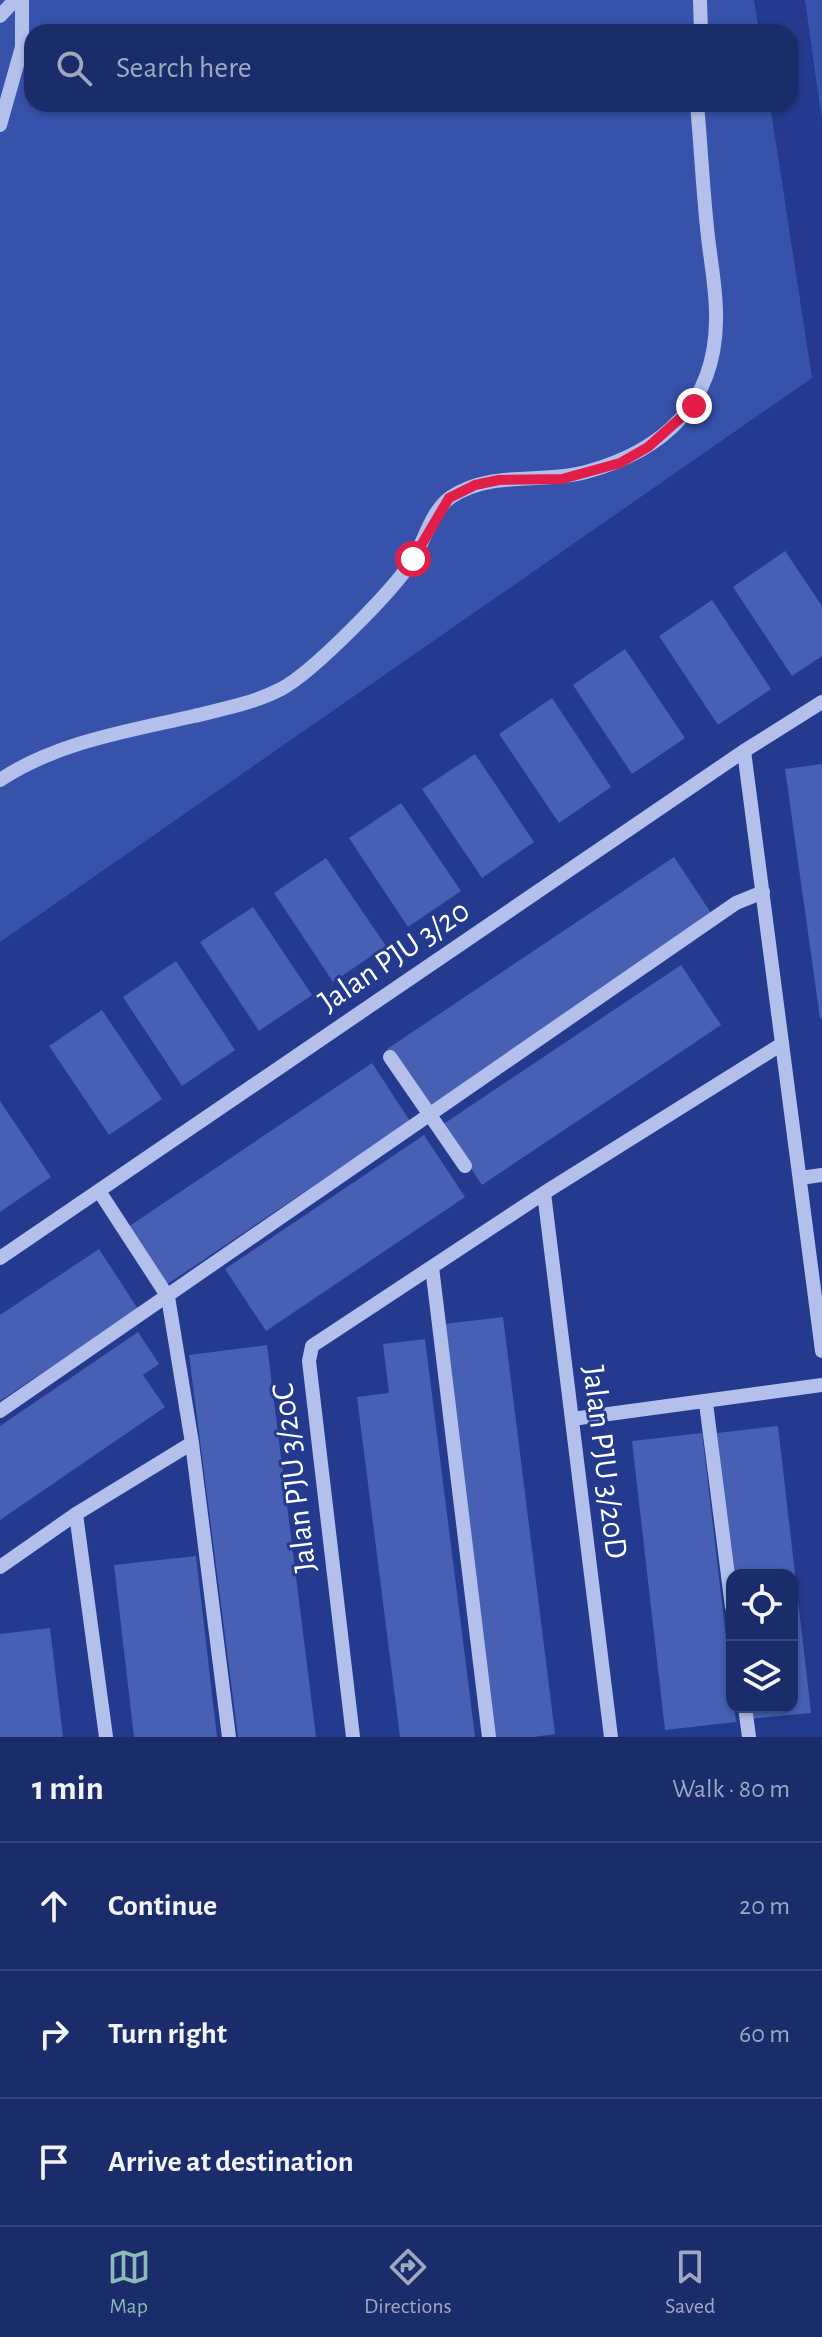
<!DOCTYPE html>
<meta charset="utf-8">
<style>
:root{--surface:#1a2c6a;--page:#273872;--text:#f1f3f6;--muted:#9fa7c1;--line:#38487e;--accent:#8bbbb9}
body{margin:0;font-family:"Alegreya Sans",sans-serif;background:var(--page);color:var(--text)}
.controls{position:absolute;right:24px;bottom:24px;display:grid;overflow:hidden;border-radius:16px;box-shadow:0 2px 6px #0004}
.controls button{width:72px;height:72px;display:grid;place-items:center;padding:0;border:0;border-bottom:2px solid var(--line);background:var(--surface);color:var(--text);font:40px sans-serif}
.stop{position:absolute;width:24px;height:24px;margin:-18px;border:6px solid #e11d48;border-radius:50%;background:#fff}
.stop.end{background:#e11d48;border-color:#fff;box-shadow:0 2px 8px #0008}
.list{margin:0;padding:0;list-style:none}
h2{display:flex;justify-content:space-between;align-items:center;height:104px;margin:0;padding:0 32px;font-size:34px}
h2 small{font-size:26px;font-weight:400;color:var(--muted)}
.list li{display:grid;grid-template-columns:52px 1fr auto;gap:24px;align-items:center;box-sizing:border-box;height:128px;padding:0 32px;border-top:2px solid var(--line)}
.list b{display:block;font-size:30px;white-space:nowrap}
.list em{font-size:26px;font-style:normal;color:var(--muted)}
.icon{flex:none;width:44px;height:44px;fill:none;stroke:currentColor;stroke-width:2;stroke-linecap:round;stroke-linejoin:round}
.map{position:relative;flex:none;width:822px;height:1737px;overflow:hidden}
.search{position:absolute;background:var(--surface);box-shadow:0 2px 6px #0004;left:24px;right:24px;top:24px;height:88px;display:flex;align-items:center;gap:20px;box-sizing:border-box;padding:0 28px;border-radius:24px;color:var(--muted);font-size:30px}
.sheet{height:488px;background:var(--surface)}
nav{display:flex;justify-content:space-around;align-items:center;box-sizing:border-box;height:112px;border-top:2px solid var(--line);background:var(--surface);font-size:22px;color:var(--muted)}
nav a{display:grid;justify-items:center;gap:4px}
nav .on{color:var(--accent)}
.map>svg:first-child{display:block}
.green{fill:#3752ab}
.building{fill:#4760b3}
.lines{fill:none;stroke-linecap:round;stroke-linejoin:round}
.minor{stroke:#b3c0ec;stroke-width:14}
.route{stroke:#e11d48;stroke-width:10}
.labels{text-anchor:middle;dominant-baseline:central;stroke-width:6;stroke-linejoin:round;paint-order:stroke}
.street-label{font-size:32px;fill:#fff;stroke:#233a8e}
</style>
<div class="map">
<svg width="822" height="1737" viewBox="0 0 822 1737">
<rect width="100%" height="100%" fill="#233a8e"/>
<path class="green" d="M0,0H754L759,32H32V104H770L812,378L0,942Z
M805,0H822V121Z"/>
<path class="building" d="M785,551L822,606V656L792,676L733,587Z
M712,600L771,689L718,725L659,636Z
M625,649L685,738L632,774L573,685Z
M552,698L611,787L559,823L499,734Z
M475,754L534,842L482,878L422,789Z
M822,764V1018H820L785,769Z
M401,803L461,891L408,927L349,838Z
M674,857L715,919L428,1111L387,1049Z
M326,858L386,946L333,982L274,893Z
M253,907L312,995L259,1031L200,942Z
M176,961L235,1050L182,1086L123,997Z
M681,965L721,1025L482,1185L442,1125Z
M102,1010L162,1099L109,1135L49,1046Z
M372,1063L410,1121L166,1285L128,1227Z
M0,1101L51,1177L0,1212Z
M424,1135L465,1197L266,1331L225,1269Z
M99,1249L138,1309L0,1401V1315Z
M503,1317L555,1734L533,1737H495L444,1324Z
M138,1332L159,1364L143,1375L165,1407L0,1520V1426Z
M425,1339L461,1625L475,1737H400L367,1476L357,1397L389,1393L383,1344Z
M267,1345L316,1737H238L189,1355Z
M778,1426L811,1713L750,1719L748,1707H792V1575H733L717,1433Z
M702,1433L736,1722L665,1730L632,1441Z
M196,1556L217,1737H134L114,1565Z
M50,1628L63,1737H0V1634Z"/>
<g class="lines">
<path class="minor" d="M700,0L701,32
M0,16L15,0
M0,125L22,47V0
M744,751L822,1351
M0,780C57,742 129,731 194,716C223,709 254,703 281,689C312,673 395,589 414,558C425,539 432,510 451,497C491,470 542,484 586,472C663,451 715,404 716,321C717,293 711,264 708,237C703,193 701,148 697,104
M390,1057L465,1166
M800,1178L822,1175
M99,1191L168,1297L192,1443L229,1737
M544,1193L611,1737
M0,1258L744,751L822,702
M432,1267L489,1737
M706,1403L732,1607
M0,1411L736,903L763,892
M572,1419L822,1385
M76,1514L106,1737
M0,1567L76,1514L192,1443
M745,1707L749,1737
M353,1737L309,1361L312,1346L544,1193L782,1044"/>
</g>
<g class="lines">
<path class="route" d="M413,559L449,498L475,485L499,480L562,479L620,463L648,447L694,406"/>
</g>
<g class="labels">
<g class="street-label">
<text transform="translate(394 956) rotate(-34)">Jalan PJU 3/20</text>
<text transform="translate(605 1462) rotate(83)">Jalan PJU 3/20D</text>
<text transform="translate(294 1478) rotate(-97)">Jalan PJU 3/20C</text>
</g>
</g>
</svg>
<div class="controls">
<button><svg class="icon" aria-label="locate" viewBox="0 0 24 24"><circle cx="12" cy="12" r="6"/><path d="M12 2v4M12 18v4M2 12h4M18 12h4"/></svg></button>
<button><svg class="icon" aria-label="layers" viewBox="0 0 24 24"><path d="M12 4l9 5-9 5-9-5zM3 14l9 5 9-5"/></svg></button>
</div>
<div class="stop" style="left:413px;top:559px"></div>
<div class="stop end" style="left:694px;top:406px"></div>
<div class="search"><svg class="icon" aria-label="search" viewBox="0 0 24 24"><circle cx="10" cy="10" r="6"/><path d="M15 15l6 6"/></svg>Search here</div>
</div>
<section class="sheet">
<h2>1 min<small>Walk · 80 m</small></h2>
<ul class="list">
<li><svg class="icon" aria-label="ahead" viewBox="0 0 24 24"><path d="M12 20V5M6 11l6-6 6 6"/></svg><div><b>Continue</b></div><em>20 m</em></li>
<li><svg class="icon" aria-label="right" viewBox="0 0 24 24"><path d="M7 20v-9h11M14 6l5 5-5 5"/></svg><div><b>Turn right</b></div><em>60 m</em></li>
<li><svg class="icon" aria-label="arrive" viewBox="0 0 24 24"><path d="M6 21V4h12l-3 4 3 4H6"/></svg><div><b>Arrive at destination</b></div></li>
</ul>
</section>
<nav>
<a class="on"><svg class="icon" aria-label="map" viewBox="0 0 24 24"><path d="M3 6l6-2 6 2 6-2v14l-6 2-6-2-6 2zM9 4v14M15 6v14"/></svg>Map</a>
<a><svg class="icon" aria-label="directions" viewBox="0 0 24 24"><path d="M12 3l9 9-9 9-9-9zM9 14v-3h6M13 9l2 2-2 2"/></svg>Directions</a>
<a><svg class="icon" aria-label="saved" viewBox="0 0 24 24"><path d="M7 4h10v16l-5-4-5 4z"/></svg>Saved</a>
</nav>
